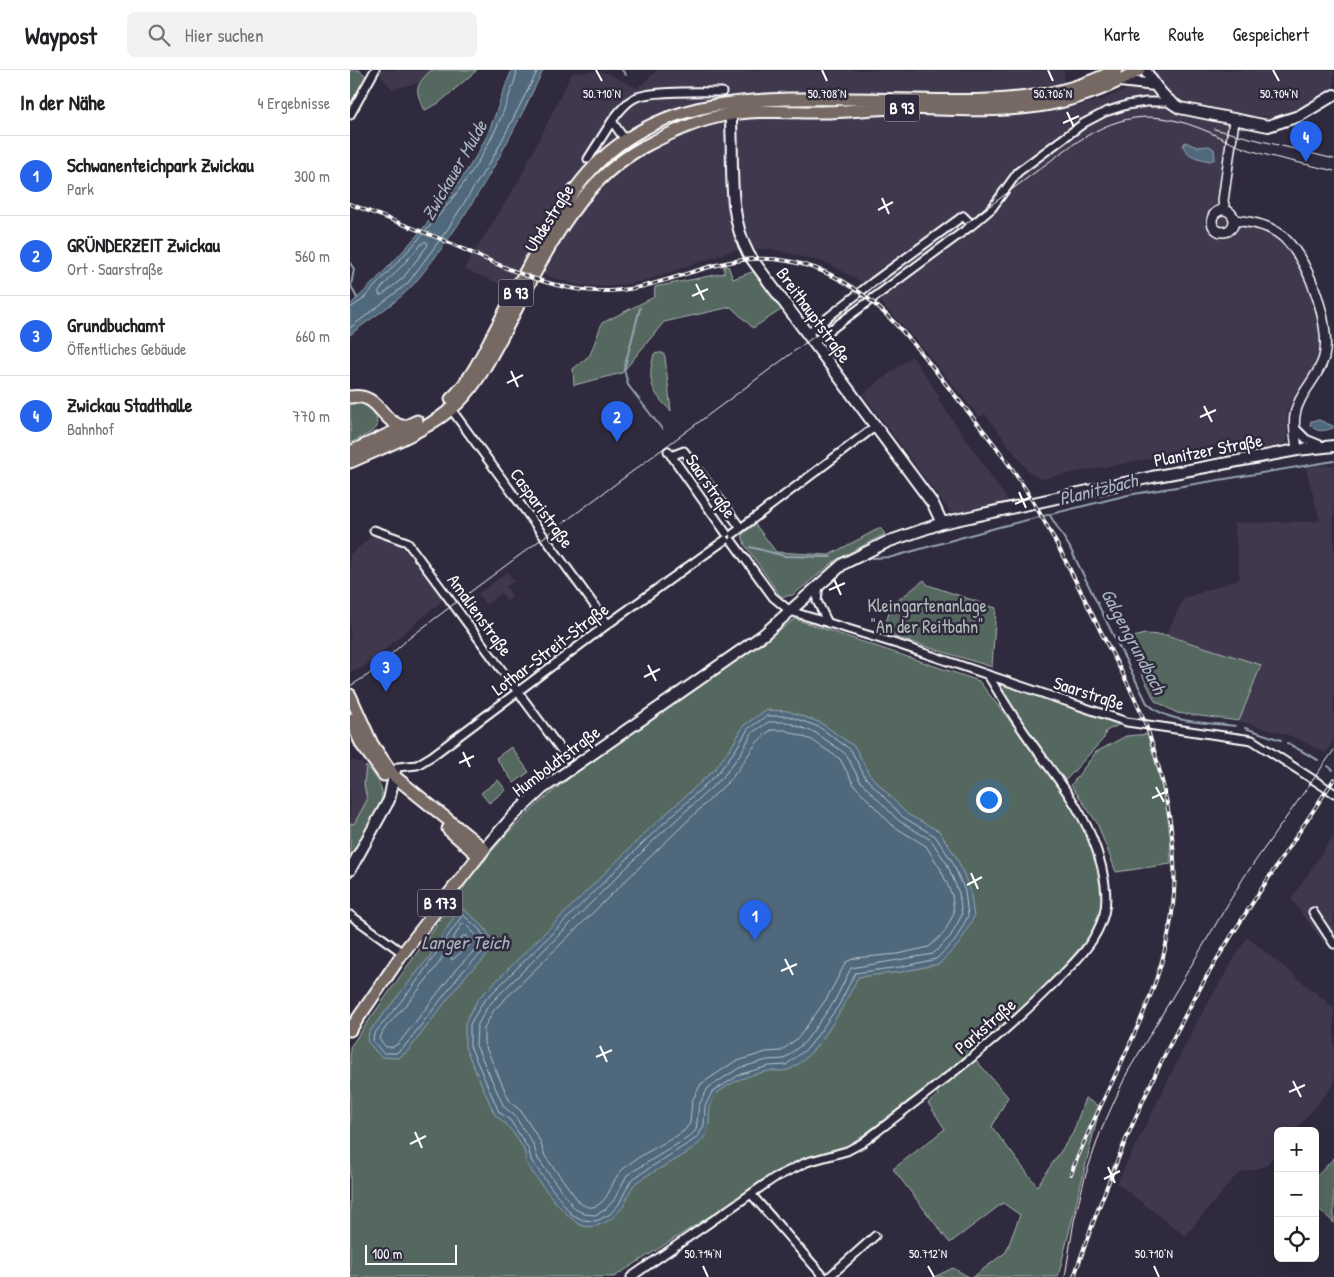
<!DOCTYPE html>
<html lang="de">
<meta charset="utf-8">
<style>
:root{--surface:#fff;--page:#f2f2f2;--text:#202124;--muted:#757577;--line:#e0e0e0;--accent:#2563eb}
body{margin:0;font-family:"Patrick Hand",sans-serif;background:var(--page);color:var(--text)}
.controls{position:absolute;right:15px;bottom:15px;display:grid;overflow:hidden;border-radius:8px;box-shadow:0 5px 20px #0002}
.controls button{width:45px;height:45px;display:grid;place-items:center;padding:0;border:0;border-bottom:1px solid var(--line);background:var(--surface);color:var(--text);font:25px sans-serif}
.scale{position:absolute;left:15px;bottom:12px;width:92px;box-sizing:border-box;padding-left:5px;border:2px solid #fff;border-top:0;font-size:14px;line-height:18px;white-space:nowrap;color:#fff;-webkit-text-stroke:4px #2f2a3d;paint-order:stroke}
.you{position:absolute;left:638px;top:729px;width:18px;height:18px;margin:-12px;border:4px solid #fff;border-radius:50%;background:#1a73e8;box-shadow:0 0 0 8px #1a73e833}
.badge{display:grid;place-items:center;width:32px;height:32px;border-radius:50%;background:var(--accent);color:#fff;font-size:16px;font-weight:700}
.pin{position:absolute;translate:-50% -41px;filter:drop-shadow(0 1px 2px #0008)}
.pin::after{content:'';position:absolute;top:26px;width:18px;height:15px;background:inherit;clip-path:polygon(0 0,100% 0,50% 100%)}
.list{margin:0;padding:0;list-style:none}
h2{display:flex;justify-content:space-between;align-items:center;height:65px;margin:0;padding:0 20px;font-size:21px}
h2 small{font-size:16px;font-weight:400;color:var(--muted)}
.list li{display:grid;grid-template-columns:32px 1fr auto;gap:15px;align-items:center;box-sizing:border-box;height:80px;padding:0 20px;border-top:1px solid var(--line)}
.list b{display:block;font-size:19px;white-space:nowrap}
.list p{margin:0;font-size:16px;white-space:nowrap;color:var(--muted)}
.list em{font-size:16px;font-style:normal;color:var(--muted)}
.icon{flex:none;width:28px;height:28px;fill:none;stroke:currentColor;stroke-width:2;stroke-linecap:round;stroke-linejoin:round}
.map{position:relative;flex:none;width:984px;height:1207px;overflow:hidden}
header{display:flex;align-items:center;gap:30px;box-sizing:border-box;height:70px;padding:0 25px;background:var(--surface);border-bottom:1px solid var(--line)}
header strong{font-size:24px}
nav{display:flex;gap:28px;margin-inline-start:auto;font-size:18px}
.search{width:350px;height:45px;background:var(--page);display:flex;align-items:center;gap:12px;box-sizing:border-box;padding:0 18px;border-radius:8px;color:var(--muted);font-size:19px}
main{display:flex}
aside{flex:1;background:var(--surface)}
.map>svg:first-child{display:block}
.built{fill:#41394e}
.green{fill:#556861;stroke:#aab4b0}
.water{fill:#50687b;stroke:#96a4b0}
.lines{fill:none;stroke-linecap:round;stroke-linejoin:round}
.shore{stroke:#b9c3ca;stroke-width:1}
.stream{stroke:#96a4b0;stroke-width:2}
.minor-casing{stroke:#fff;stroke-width:11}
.tertiary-casing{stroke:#fff;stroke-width:12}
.secondary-casing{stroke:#fff;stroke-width:14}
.primary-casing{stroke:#fff;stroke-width:15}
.minor{stroke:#2f2a3d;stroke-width:7}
.tertiary{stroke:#2f2a3d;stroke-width:9}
.secondary{stroke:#2f2a3d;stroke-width:10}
.primary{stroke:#766964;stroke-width:11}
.tram{stroke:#fff;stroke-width:1}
.rail-casing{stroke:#fff;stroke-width:4}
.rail{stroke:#2f2a3d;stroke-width:2;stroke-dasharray:5.5;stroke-linecap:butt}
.ticks{fill:none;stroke:#fff;stroke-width:2}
.labels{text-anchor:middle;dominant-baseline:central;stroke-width:5;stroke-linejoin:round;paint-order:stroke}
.shield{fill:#2f2a3d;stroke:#c1bfc5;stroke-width:1}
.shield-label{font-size:16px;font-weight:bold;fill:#fff}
.street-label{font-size:18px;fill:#fff;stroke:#2f2a3d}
.park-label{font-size:18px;fill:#b2bbb8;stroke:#2f2a3d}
.water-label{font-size:19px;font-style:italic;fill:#a8b4bd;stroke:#2f2a3d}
.ticks-label{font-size:12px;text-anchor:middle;fill:#fff;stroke:#2f2a3d;stroke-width:5;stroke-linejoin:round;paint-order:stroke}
</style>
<header>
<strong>Waypost</strong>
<div class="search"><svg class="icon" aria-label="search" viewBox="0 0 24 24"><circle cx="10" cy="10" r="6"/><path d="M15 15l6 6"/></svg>Hier suchen</div>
<nav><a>Karte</a><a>Route</a><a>Gespeichert</a></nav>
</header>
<main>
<aside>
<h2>In der Nähe<small>4 Ergebnisse</small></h2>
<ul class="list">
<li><span class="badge">1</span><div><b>Schwanenteichpark Zwickau</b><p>Park</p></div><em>300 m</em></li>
<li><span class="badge">2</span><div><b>GRÜNDERZEIT Zwickau</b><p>Ort · Saarstraße</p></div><em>560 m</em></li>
<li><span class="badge">3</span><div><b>Grundbuchamt</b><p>Öffentliches Gebäude</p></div><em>660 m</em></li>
<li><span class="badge">4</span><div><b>Zwickau Stadthalle</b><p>Bahnhof</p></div><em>770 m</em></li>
</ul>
</aside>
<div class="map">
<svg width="984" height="1207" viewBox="0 0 984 1207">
<rect width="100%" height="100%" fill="#2f2a3d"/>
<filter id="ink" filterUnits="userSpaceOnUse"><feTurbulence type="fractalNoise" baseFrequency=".02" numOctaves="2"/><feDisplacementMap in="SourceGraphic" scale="10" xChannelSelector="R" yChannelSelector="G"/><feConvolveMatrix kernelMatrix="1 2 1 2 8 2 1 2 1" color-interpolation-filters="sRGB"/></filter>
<g filter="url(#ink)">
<path class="built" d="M31,0H81L68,13L43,19L28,4Z
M308,0H714V39L752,30L785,16L807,0H984V17L942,43L930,48L893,44L880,131L890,156L908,158L937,174L950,191L963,225L971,267V283L966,299L942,330L937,343L938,367L936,372L930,376L869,388L867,376L690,409L679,402L635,344L629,347L572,277L529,230L509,211L480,194L422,179L385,180L294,211L259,217L227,215L172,198L160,218L114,199L168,112L222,3L249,1L259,4L287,18Z
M562,286L590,327L588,329L659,432L604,443L600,442L513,324Z
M984,395V669L976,683L944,667L889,651L911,595L816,565L834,528L890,509L884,453L970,451L955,396Z
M24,464L50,474L94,529L14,597L0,602V485Z
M157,502L164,511L156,517L163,527L157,531L151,523L136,535L128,524Z
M0,690L12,693L28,708L33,723L0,783Z
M984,765V866L973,872L941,829Z
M897,867L984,938V1014L945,1061H928V1082L916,1096L892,1102L884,1108L835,1166L767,1113L848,950Z"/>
<path class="green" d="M0,0H9L16,6L0,35Z
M81,0H127L89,33L75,40C64,20 65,16 81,0Z
M374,196H378L383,209L410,199L437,236L403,258L381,237L314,252L272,303L224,315L223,299L240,285L252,253L304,227L305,217L374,203Z
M309,283H313L315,287L321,341C301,322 297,311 304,284Z
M4,331C18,330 28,344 27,357L20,363L0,373V333Z
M405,454L426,482L479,485L530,458L535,464L486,490L443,525L431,527L395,475L392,465Z
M574,510L578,515L646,538L642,597L532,563L542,535Z
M445,549L629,611L713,720L734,752L751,797L753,832L750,847L744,862L697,915L662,949L582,1016L499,1075L448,1090L264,1207H0V977L120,808L153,768L190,732L224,704Z
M794,564L816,565L911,595L889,651L827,643L805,631L775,570Z
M649,614L773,653L756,661L754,668L715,711L681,666Z
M799,664L820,753L821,794L766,802L747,753L721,715L746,682L776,666Z
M161,677L179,702L164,713L146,688Z
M16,696C23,703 33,714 32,726C30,747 11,770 0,788V753L4,754L17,730L14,714Z
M148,710L156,720L139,733L131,723Z
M626,990L658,1027L642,1057L687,1116L723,1063L735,1028L750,1037L708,1207H623L656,1182L670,1145L653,1133L600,1173L543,1099L595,1059L578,1033L588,1025L586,1021Z
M984,1088V1153L965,1135V1108Z
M603,1198L619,1207H584Z"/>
<path class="water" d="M162,0H193C158,75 117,151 63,215C47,233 19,249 0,265V235C43,195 92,140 123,91C142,62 149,30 162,0Z
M835,72L847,77L859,76L864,79L865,89L860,91C847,88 838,87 833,76Z
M969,350L983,356V358C974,361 967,363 960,355L961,351Z
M416,640L438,641L471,653L505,677L519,704L557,744L589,761L607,788L620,820L624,847L609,874L589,894L551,902L508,907C494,935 468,987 438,1000C433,1002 425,1000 419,1001C402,1004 377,1012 365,1026C355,1038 363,1054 355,1066C342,1086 306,1098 287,1112C280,1117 278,1128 274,1135C265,1149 249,1159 233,1156C219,1152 185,1108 178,1095C175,1090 176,1085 174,1080C167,1067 157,1053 145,1045L115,977V953L128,929L295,763L365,699L382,676L394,655Z
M114,839L134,857L145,875L132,891L117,904L58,981L48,988L31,987L17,971L19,962L80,886L107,842Z"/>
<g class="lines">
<path class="shore" d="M74,172H77L78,175L53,208L32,225H29V221Z
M0,238L11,231C67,171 131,109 158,29C161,20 166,10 167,0
M0,258L58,213L97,160L145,84L188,0
M417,646H438L469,657L501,680L515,707L553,747L585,766L602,791L615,821L618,846L605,871L586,889L550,897L505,903L489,935L459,977L436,995L419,996L391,1004L362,1022L355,1036L354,1055L348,1067L281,1110L269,1134L259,1145L246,1151L233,1150L221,1144L182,1092L178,1078L160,1050L149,1042L120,976V954L133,932L299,767L368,703L386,679L398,659Z
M419,652H436L466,663L496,684L510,711L549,751L581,770L597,794L609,823L612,845L600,867L583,884L501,898L484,932L455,972L434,989L417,990L389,998L358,1018L349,1035L346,1060L339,1067L277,1105L264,1130L255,1140L245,1145L235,1144L225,1139L188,1089L183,1074L165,1046L154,1037L126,975L127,956L138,936L303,771L373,707L391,683L402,663Z
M421,660H435L462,670L490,689L504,715L543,756L576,776L590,798L602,825L604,843L594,863L579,877L548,884L505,888L496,892L477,928L449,967L431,981L416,982L384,992L351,1014L342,1031L340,1053L334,1061C315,1074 289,1084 272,1100C261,1110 261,1127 248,1135C241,1139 236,1137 230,1133L195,1086L190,1071L171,1041L160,1032L134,973V958L144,940C221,864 297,789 376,714C394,697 400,674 421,660Z
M113,845L130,860L138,874V877L113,901L54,977L46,983H33L23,971L24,964L62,918Z
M112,854H115L125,864L130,875L108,897L49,973L43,977H36L29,969L35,958L67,922L89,893Z
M113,866H117L121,874L102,890L101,887Z"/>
<path class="stream" d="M272,0L276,5
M0,193L4,199L1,216L7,228
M290,238L274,299L278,315L312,359
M699,444L719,476L797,633C818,654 856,652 885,656
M400,477L435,486L481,487
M522,488L542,487L649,457L778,425L984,391
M895,658L931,670
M937,673L968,690
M978,696L983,700"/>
<defs>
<path id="minor" d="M0,45L25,0
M275,70L262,51C268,43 274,34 283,29C297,20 353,22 372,22
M238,89L262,51
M458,263L523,212L613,146L622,155
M464,272L622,155L642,138L668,102L734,53L755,42L777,35L796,32H820
M101,339L258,554
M945,358L956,369L973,376
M318,381L376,463
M321,386L334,381L390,457
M24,460L57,472L217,688
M383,464L526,356
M382,471L423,527L440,541L553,576L777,652L902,670L984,723
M469,514L467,531L478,553
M44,706L48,697L67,695L82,686L258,554L375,470
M963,842L984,874
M0,845L53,883
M401,1124L474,1207
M281,1207L424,1108L457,1092L497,1081L512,1073C577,1023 643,975 701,916C722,895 746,874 754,844C759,826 753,798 747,781C733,738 704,705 679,669C664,648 651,627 638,605
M479,1207L525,1166"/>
<path id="tertiary" d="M875,139L873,131L884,50
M862 151a11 11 0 1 1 22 0a11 11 0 1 1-22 0Z
M885,150C900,152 915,154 928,163C957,182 982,255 974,287C968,309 948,324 945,345C943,356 946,369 947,380"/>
<path id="secondary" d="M795,0C805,15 813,29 830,38L918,56L949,46L984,25
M770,11L805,15
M380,38C385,87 375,140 399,185L583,434L592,453
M134,779L163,746L192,719L413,565L493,494L537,472L592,453L802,407L947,380L984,376
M0,800L39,730L44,706"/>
<path id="primary" d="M0,327C31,322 29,353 56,357
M101,329C120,311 131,287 143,264C176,204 211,118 267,76C319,37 375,31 438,29C480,28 523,29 565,30C637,31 700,34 766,0
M0,382L67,351
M0,392C36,376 80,360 109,332C127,314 139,290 151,268C189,198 221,115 295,76C318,64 345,51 371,46C404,39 438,42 471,42C498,42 525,38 552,38C643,40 707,48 789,0
M0,625L22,674L44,706L134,779L53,883L0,960
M0,649L12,675L34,705
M98,759L129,786"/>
</defs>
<use href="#minor" class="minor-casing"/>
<use href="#tertiary" class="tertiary-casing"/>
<use href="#secondary" class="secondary-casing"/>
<use href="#primary" class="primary-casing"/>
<use href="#minor" class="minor"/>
<use href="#tertiary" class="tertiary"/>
<use href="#secondary" class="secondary"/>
<use href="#primary" class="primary"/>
<path class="tram" d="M864,59L984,89
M0,616L18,605L58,569L104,534L711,83C758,49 792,36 849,58C864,63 877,72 891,77C921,88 953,93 984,101
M715,1207L724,1151L735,1107L750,1063L777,1003L894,807L984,680"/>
<defs>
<path id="rail" d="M0,134C29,145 58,156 86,167C135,188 192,219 246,221C325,224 377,167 464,198C520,217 560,268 595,313C622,347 651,380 674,417C703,463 726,512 750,560C767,594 787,628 799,664C815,714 827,771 824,823C818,924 756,1011 721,1104
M724,1207C759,1103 802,1001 857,906C896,839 942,774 984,709"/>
</defs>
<use href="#rail" class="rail-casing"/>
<use href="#rail" class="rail"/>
</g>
</g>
<path class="ticks" d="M246,0L252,11M472,0L477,11M698,0L703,11M923,0L929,11M717,42L724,57M713,53L729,46M532,128L539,144M528,140L543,132M346,214L354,230M342,226L358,219M161,301L168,317M157,313L173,305M854,336L862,352M850,347L866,340M669,422L676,438M665,434L681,427M484,509L491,525M479,520L495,513M298,595L306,611M294,607L310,599M113,682L120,697M109,693L124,686M806,717L814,732M802,728L818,721M621,803L628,819M617,815L632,807M435,889L443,905M431,901L447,894M250,976L257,992M246,987L262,980M943,1011L951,1027M939,1022L955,1015M65,1062L72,1078M60,1074L76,1066M758,1097L765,1113M754,1109L770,1101M353,1196L358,1207M578,1196L584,1207M804,1196L809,1207"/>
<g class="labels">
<g class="shield">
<rect x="534.5" y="24.5" width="35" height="27" rx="4"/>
<rect x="148.5" y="209.5" width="35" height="27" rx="4"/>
<rect x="67.5" y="819.5" width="45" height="27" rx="4"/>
</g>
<g class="shield-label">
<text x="552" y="38">B 93</text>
<text x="166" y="223">B 93</text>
<text x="90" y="833">B 173</text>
</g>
<g class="street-label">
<text transform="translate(199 148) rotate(-58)">Uhdestraße</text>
<text transform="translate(464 245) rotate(54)">Breithauptstraße</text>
<text transform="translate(858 380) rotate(-11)">Planitzer Straße</text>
<text transform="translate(361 416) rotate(55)">Saarstraße</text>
<text transform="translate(192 438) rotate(54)">Casparistraße</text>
<text transform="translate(130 545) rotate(54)">Amalienstraße</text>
<text transform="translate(200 579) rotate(-37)">Lothar-Streit-Straße</text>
<text transform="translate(739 623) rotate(18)">Saarstraße</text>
<text transform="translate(206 691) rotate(-37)">Humboldtstraße</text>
<text transform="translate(635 956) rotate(-41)">Parkstraße</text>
</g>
<g class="park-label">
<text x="577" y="535">Kleingartenanlage<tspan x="577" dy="21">"An der Reitbahn"</tspan></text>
</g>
<g class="water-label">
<text transform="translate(104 100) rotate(-60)">Zwickauer Mulde</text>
<text transform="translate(748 419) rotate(-14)">Planitzbach</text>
<text transform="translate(784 571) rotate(62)">Galgengrundbach</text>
<text x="115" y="872">Langer Teich</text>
</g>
</g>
<g class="ticks-label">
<text x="703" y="28">50.706°N</text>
<text x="252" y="28">50.710°N</text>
<text x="477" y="28">50.708°N</text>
<text x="929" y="28">50.704°N</text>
<text x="353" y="1188">50.714°N</text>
<text x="578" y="1188">50.712°N</text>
<text x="804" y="1188">50.710°N</text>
</g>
</svg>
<div class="controls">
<button>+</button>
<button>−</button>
<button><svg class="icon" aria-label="locate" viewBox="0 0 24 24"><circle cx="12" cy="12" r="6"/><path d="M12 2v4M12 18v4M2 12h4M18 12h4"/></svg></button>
</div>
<div class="scale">100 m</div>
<div class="you"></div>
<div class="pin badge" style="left:405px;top:871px">1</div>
<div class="pin badge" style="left:267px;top:372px">2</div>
<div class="pin badge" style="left:36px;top:622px">3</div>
<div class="pin badge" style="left:956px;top:92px">4</div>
</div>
</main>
